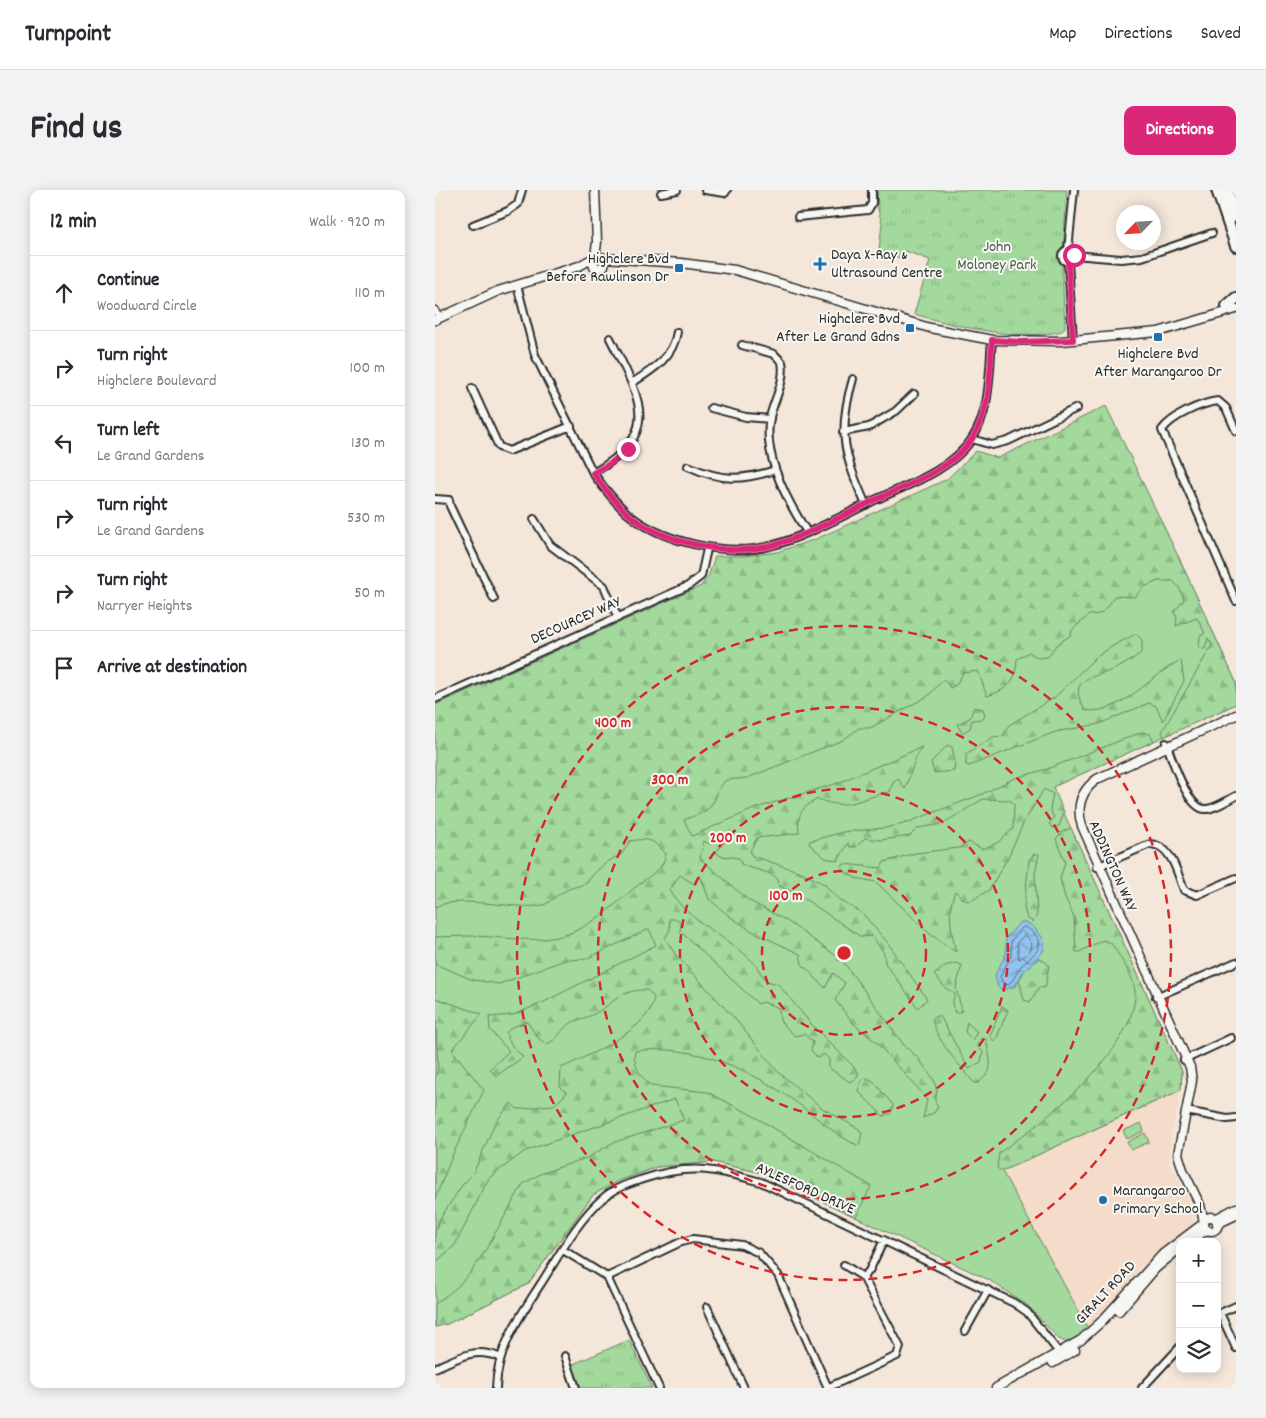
<!DOCTYPE html>
<meta charset="utf-8">
<style>
:root{--surface:#fff;--page:#f2f2f3;--text:#2b2b33;--muted:#7c7c81;--line:#e1e1e2;--accent:#db2777}
body{margin:0;font-family:Dekko,sans-serif;background:var(--page);color:var(--text)}
.controls{position:absolute;right:15px;bottom:15px;display:grid;overflow:hidden;border-radius:10px;box-shadow:0 2px 12px #0003}
.controls button{width:45px;height:45px;display:grid;place-items:center;padding:0;border:0;border-bottom:1px solid var(--line);background:var(--surface);color:var(--text);font:25px sans-serif}
.compass{position:absolute;left:681px;top:15px;width:45px;height:45px;border-radius:50%;background:var(--surface);box-shadow:0 2px 12px #0003;rotate:245deg}
.stop{position:absolute;width:15px;height:15px;margin:-11px;border:4px solid #db2777;border-radius:50%;background:#fff}
.stop.end{background:#db2777;border-color:#fff;box-shadow:0 1px 5px #0008}
.list{margin:0;padding:0;list-style:none}
h2{display:flex;justify-content:space-between;align-items:center;height:65px;margin:0;padding:0 20px;font-size:21px}
h2 small{font-size:16px;font-weight:400;color:var(--muted)}
.list li{display:grid;grid-template-columns:32px 1fr auto;gap:15px;align-items:center;box-sizing:border-box;height:75px;padding:0 20px;border-top:1px solid var(--line)}
.list b{display:block;font-size:19px;white-space:nowrap}
.list p{margin:0;font-size:16px;white-space:nowrap;color:var(--muted)}
.list em{font-size:16px;font-style:normal;color:var(--muted)}
.icon{flex:none;width:28px;height:28px;fill:none;stroke:currentColor;stroke-width:2;stroke-linecap:round;stroke-linejoin:round}
.map{position:relative;flex:none;width:801px;height:1198px;overflow:hidden;border-radius:10px}
header{display:flex;align-items:center;gap:30px;box-sizing:border-box;height:70px;padding:0 25px;background:var(--surface);border-bottom:1px solid var(--line)}
header strong{font-size:24px}
nav{display:flex;gap:28px;margin-inline-start:auto;font-size:18px}
.intro{display:flex;align-items:center;justify-content:space-between;box-sizing:border-box;height:120px;padding:0 30px}
h1{margin:0;font-size:35px}
.button{padding:12px 22px;border-radius:10px;background:var(--accent);color:#fff;font-size:18px;font-weight:700}
main{display:flex;gap:30px;padding:0 30px}
aside{flex:1;background:var(--surface);border-radius:10px;box-shadow:0 2px 12px #0003}
.map>svg:first-child{display:block}
.built{fill:#f4dbca}
.green{fill:#a3d99c;stroke:#678264}
.forest{fill:url(#forest-firs);stroke:#678264}
.park{fill:url(#park-tufts);stroke:#678264}
.water{fill:url(#water-waves);stroke:#6986a0}
.lines{fill:none;stroke-linecap:round;stroke-linejoin:round}
.shore{stroke:#546879;stroke-width:1}
.minor-casing{stroke:#2b2b2b;stroke-width:10}
.tertiary-casing{stroke:#2b2b2b;stroke-width:11}
.primary-casing{stroke:#2b2b2b;stroke-width:14}
.minor{stroke:#f6f6f2;stroke-width:6}
.tertiary{stroke:#f6f6f2;stroke-width:8}
.primary{stroke:#f6f6f2;stroke-width:10}
.route{stroke:#db2777;stroke-width:6}
.ring{fill:none;stroke:#d62828;stroke-width:2.5;stroke-dasharray:9 6}
.poi-dot{fill:#1f6fb2;stroke:#f6f6f2;stroke-width:2}
.labels{text-anchor:middle;dominant-baseline:central;stroke-width:4;stroke-linejoin:round;paint-order:stroke}
.park-label{font-size:16px;fill:#495647;stroke:#f6f6f2}
.poi-label{font-size:16px;fill:#2b2b2b;stroke:#f6f6f2;text-anchor:start}
.street-label{font-size:16px;fill:#2b2b2b;stroke:#f6f6f2}
.centre{fill:#d62828;stroke:#f6f6f2;stroke-width:2.5}
.ring-label{font-size:15px;text-anchor:middle;font-weight:bold;fill:#d62828;stroke:#f6f6f2;stroke-width:4;stroke-linejoin:round;paint-order:stroke}
</style>
<header>
<strong>Turnpoint</strong>
<nav><a>Map</a><a>Directions</a><a>Saved</a></nav>
</header>
<div class="intro"><h1>Find us</h1><a class="button">Directions</a></div>
<main>
<aside>
<h2>12 min<small>Walk · 920 m</small></h2>
<ul class="list">
<li><svg class="icon" aria-label="ahead" viewBox="0 0 24 24"><path d="M12 20V5M6 11l6-6 6 6"/></svg><div><b>Continue</b><p>Woodward Circle</p></div><em>110 m</em></li>
<li><svg class="icon" aria-label="right" viewBox="0 0 24 24"><path d="M7 20v-9h11M14 6l5 5-5 5"/></svg><div><b>Turn right</b><p>Highclere Boulevard</p></div><em>100 m</em></li>
<li><svg class="icon" aria-label="left" viewBox="0 0 24 24"><path d="M17 20v-9H6M10 6l-5 5 5 5"/></svg><div><b>Turn left</b><p>Le Grand Gardens</p></div><em>130 m</em></li>
<li><svg class="icon" aria-label="right" viewBox="0 0 24 24"><path d="M7 20v-9h11M14 6l5 5-5 5"/></svg><div><b>Turn right</b><p>Le Grand Gardens</p></div><em>530 m</em></li>
<li><svg class="icon" aria-label="right" viewBox="0 0 24 24"><path d="M7 20v-9h11M14 6l5 5-5 5"/></svg><div><b>Turn right</b><p>Narryer Heights</p></div><em>50 m</em></li>
<li><svg class="icon" aria-label="arrive" viewBox="0 0 24 24"><path d="M6 21V4h12l-3 4 3 4H6"/></svg><div><b>Arrive at destination</b></div></li>
</ul>
</aside>
<div class="map">
<svg width="801" height="1198" viewBox="0 0 801 1198">
<defs>
<pattern id="forest-firs" width="22" height="20" patternUnits="userSpaceOnUse" patternTransform="scale(1.25)"><rect width="22" height="20" fill="#a3d99c"/><path d="M5 1l3.5 6h-7zM16 11l3.5 6h-7z" fill="#8cba87"/></pattern>
<pattern id="park-tufts" width="24" height="20" patternUnits="userSpaceOnUse" patternTransform="scale(1.25)"><rect width="24" height="20" fill="#a3d99c"/><path d="M3 7l-1-3M5 7V3M7 7l1-3M15 17l-1-3M17 17v-4M19 17l1-3" fill="none" stroke="#8cba87"/></pattern>
<pattern id="water-waves" width="16" height="10" patternUnits="userSpaceOnUse" patternTransform="scale(1.25)"><rect width="16" height="10" fill="#92c3ee"/><path d="M0 5q4-4 8 0t8 0" fill="none" stroke="#779fc1"/></pattern>
</defs>
<rect width="100%" height="100%" fill="#f5e6da"/>
<filter id="ink" filterUnits="userSpaceOnUse"><feTurbulence type="fractalNoise" baseFrequency=".02" numOctaves="2"/><feDisplacementMap in="SourceGraphic" scale="10" xChannelSelector="R" yChannelSelector="G"/><feConvolveMatrix kernelMatrix="1 2 1 2 8 2 1 2 1" color-interpolation-filters="sRGB"/></filter>
<g filter="url(#ink)">
<path class="built" d="M746,900L736,946L734,971L759,1021L757,1034L725,1060L654,1140L567,981Z"/>
<path class="green" d="M743,366L801,492V514L617,597L747,881L746,900L567,981L654,1140L634,1154L624,1149L592,1115L554,1090L327,983L278,972L222,977L181,992L158,1005L93,1094L12,1134L0,1137V679Z
M706,933L709,941L692,949L688,941Z
M710,943L714,952L696,960L692,952Z"/>
<path class="forest" d="M671,216L743,366L801,492V514L729,547L727,542L777,455L773,448L770,459H767L764,456L765,446L770,443L762,428L741,436L742,428L739,422L749,410L744,397L738,391H723L709,397L700,407L679,406C673,417 668,426 654,425L637,440L636,445L621,455L613,467L603,468L594,462L582,469C581,492 574,499 552,506L543,481L528,483L521,495L515,498L509,489L493,506L435,538H424L408,550L312,588L291,590C282,599 283,605 277,614C272,623 258,626 249,630L257,646L321,618L403,593L487,557L483,562L470,599L463,589L458,593L455,602C426,607 412,622 383,609C366,617 362,625 364,643L322,648L315,661L317,666L366,682L389,694L403,709L427,723L453,753L492,809L483,818L450,773L449,763L437,746L426,747L361,703L344,696L343,689C334,680 319,681 306,674L304,668L286,666L281,662L290,651L287,648L275,654L269,651L265,668L313,710L352,731L407,770L469,855L484,869L499,890L502,902L500,911L503,916L500,922L488,928L492,911L489,905L442,853L419,834L400,810L410,793L398,783L390,798L367,774L365,764L317,741L294,726L274,709L265,685L259,694L245,685L235,700C251,731 294,747 318,772C323,777 326,785 331,791L343,794L376,834L418,876L424,883L421,889L415,892L394,878V869L389,864L383,868L376,860L378,852L369,844L360,846L345,831L344,818L328,812L323,814L245,741L246,735L242,729H234L235,740L230,748L240,764L300,829L343,882L387,918L424,939L427,943L424,956C401,946 385,930 365,915C317,880 261,853 200,861C197,874 206,889 217,896L272,902L315,924L436,996L421,1027L327,983L278,972L222,977L181,992L158,1005L93,1094L12,1134L0,1137V1114L21,1098L36,1082L50,1061L88,994L105,984L154,967L177,953L249,930L240,909L90,961L54,988L20,1055L0,1073V1043L4,1030L28,994L38,984L60,933L76,913L82,919C96,919 106,915 119,915L132,903L125,897L126,878C152,866 218,838 219,807L212,800C184,799 178,815 157,825C148,829 139,830 132,836C122,845 127,846 112,854L104,849L92,832L77,837L71,843L77,856L88,867L61,886L55,879L74,861L55,840L54,827L78,825L107,813L221,755L214,739L151,769L130,770L64,794L38,790L0,774V747C11,747 23,746 34,746C63,746 94,753 122,747C150,742 181,714 202,696C214,685 228,681 231,664C218,649 214,648 195,651L186,665C175,668 157,683 152,693C144,696 134,698 126,703C119,707 113,715 104,716C76,719 23,705 0,717V515L266,396L274,385L280,366H310L342,362L381,349L512,289L541,261L563,268Z
M701,444L707,450V462C699,468 690,475 680,479C659,488 630,487 650,520C684,527 718,483 746,470L749,491L728,531L721,516L714,513L664,534L620,542L534,576L531,575V564L558,547L568,546L574,535L620,507L660,468L681,454Z
M539,517L548,519L550,525L548,529L537,530L535,538L527,543L522,534L535,528Z
M707,542L715,544L719,551L618,597L629,622L624,636L618,638L614,634L619,628L615,619L618,604L609,599L589,632L572,669L554,700L536,711L529,710L520,701C512,722 516,739 521,762L495,744L441,692L420,688L406,679L409,674L446,678L449,672L481,663L524,658L534,652L547,659L562,653L578,639L579,615L575,610L548,609L507,634L483,638L475,646L446,650L430,648L421,657H415L413,653L403,671L390,668L374,654L375,651L408,642L450,638L468,634L545,605L580,588L612,579Z
M513,555L517,557L520,572L519,581L499,583L496,572Z
M636,638L747,881L746,900L567,981L562,978L564,963C610,930 693,868 700,808C702,790 685,767 676,753L668,750L644,762H641L639,727L630,707L625,689L630,672L621,649L627,642Z
M599,664H604L600,683L602,725L598,732L592,728L589,718L594,670Z
M605,768L614,775L610,798L604,797L595,812L589,810L584,790L590,780Z
M521,773L527,775L521,798L527,821L520,823L517,814L520,804L511,798L499,785L510,776Z
M0,808L47,824L17,860L49,900L18,964L0,1009V888L3,879Z
M567,816L573,820L560,852L555,846Z
M501,826H505L534,879L546,872L548,862L543,857L545,849H551C554,869 562,879 543,893H539C524,873 503,854 497,829Z
M532,832L542,842L538,851L530,842Z
M430,887L438,891L458,915L456,923L448,926L424,902L425,893Z"/>
<path class="park" d="M442,0H632L627,81L630,137L627,141C584,152 521,136 479,124L495,70L470,61L467,69L444,60L447,33L443,20Z
M194,1150L217,1198H146L136,1175Z"/>
<path class="water" d="M585,732C593,732 597,735 602,741C619,758 603,768 591,779C586,783 584,791 581,796L569,800L563,797L560,785L571,764V748Z"/>
<g class="lines">
<path class="shore" d="M590,737C616,752 602,762 587,775C580,782 580,793 570,795L565,787L576,766V751L587,738Z
M590,745C602,755 597,763 584,769L582,753Z"/>
<defs>
<path id="minor" d="M270,0L290,3L292,0
M226,3L242,0
M363,27L433,20L437,13V0
M38,35L73,21L83,14L87,0
M633,60L639,0
M627 66a6 6 0 1 1 12 0a6 6 0 1 1-12 0Z
M639,65L686,69L707,67L777,43
M633,72L638,150
M82,95L100,165L158,283C168,297 179,311 192,323C226,352 292,367 335,356C368,348 411,324 442,309C475,294 516,280 537,249C556,220 554,183 557,150
M0,120L4,128
M307,155L339,164L347,172C351,190 339,210 335,227C327,265 352,311 372,342
M418,189C402,243 409,265 431,315
M197,193C217,180 238,168 242,142
M37,198L64,257L74,261L136,236
M276,218L311,227L335,229
M801,241L791,218L783,211C766,213 737,226 727,240L801,411
M408,242L434,237L461,221L479,204
M537,249L557,255L573,251L642,218
M253,276C286,291 306,291 340,280
M158,283C229,243 205,209 175,148
M0,309L14,310L15,316L59,409
M99,329L115,355L169,396L183,428
M0,509L253,396L266,386L272,359
M731,553C737,568 753,622 772,619C781,618 793,610 801,606
M662,677L715,654C737,655 742,683 749,700L762,705L801,688
M721,807L801,772
M749,870L796,848
M751,921L792,929L801,928
M128,1060L172,1087L224,1198
M172,1087L246,1052L258,1049L307,1055L324,1063L343,1085L393,1198
M428,1087L434,1081L449,1050
M272,1117L309,1198
M785,1123L801,1158
M783,1124L801,1116
M530,1141L553,1100
M130,1166L141,1198
M0,1178C24,1168 38,1157 64,1167
M61,1198C62,1158 84,1128 105,1095C124,1066 141,1032 167,1009C179,998 193,994 208,989C255,973 280,979 326,992L579,1113L592,1122L626,1165
M392,1198L462,1166L465,1157L428,1087L409,1075
M707,1198L745,1157"/>
<path id="tertiary" d="M160,0L162,52L160,67
M170,68L246,73L300,80L495,138L557,150L627,151L723,142L801,119
M0,130L63,101L144,76L162,66L170,68L169,76L165,78L159,77L158,68
M769 1034a7 7 0 1 1 14 0a7 7 0 1 1-14 0Z
M780,1029L801,1018
M769,1032L765,1015L748,980L743,964L757,891L755,877L647,636C641,617 646,601 662,589L801,525
M782,1034L801,1025
M753,1052L772,1040
M684,1121L721,1078L745,1058
M618,1173L640,1160
M561,1198L646,1150L666,1132L728,1064L769,1033"/>
<path id="primary" d="M782,0L801,56
M792,0L801,27
M792,116L801,108"/>
</defs>
<use href="#minor" class="minor-casing"/>
<use href="#tertiary" class="tertiary-casing"/>
<use href="#primary" class="primary-casing"/>
<use href="#minor" class="minor"/>
<use href="#tertiary" class="tertiary"/>
<use href="#primary" class="primary"/>
</g>
</g>
<g class="lines" filter="url(#ink)">
<path class="route" d="M193,259L176,273L158,283C168,297 179,311 192,323C225,352 292,367 335,356C368,348 411,324 442,309C475,294 516,280 537,249C556,220 555,183 557,150L586,152L638,150L633,72L639,65"/>
</g>
<g class="ring">
<circle cx="409" cy="763" r="82"/>
<circle cx="409" cy="763" r="164"/>
<circle cx="409" cy="763" r="246"/>
<circle cx="409" cy="763" r="327"/>
</g>
<g class="poi-dot">
<path d="M382.5 66.5h5v5h5v5h-5v5h-5v-5h-5v-5h5z"/>
<rect x="239" y="73" width="10" height="10" rx="2.5"/>
<rect x="470" y="133" width="10" height="10" rx="2.5"/>
<rect x="718" y="142" width="10" height="10" rx="2.5"/>
<circle cx="668" cy="1010" r="5"/>
</g>
<g class="labels">
<g class="park-label">
<text x="562" y="57">John<tspan x="562" dy="18">Moloney Park</tspan></text>
</g>
<g class="poi-label">
<text x="396" y="65">Daya X-Ray &amp;<tspan x="396" dy="18">Ultrasound Centre</tspan></text>
<text x="234" y="69" text-anchor="end">Highclere Bvd<tspan x="234" dy="18">Before Rawlinson Dr</tspan></text>
<text x="465" y="129" text-anchor="end">Highclere Bvd<tspan x="465" dy="18">After Le Grand Gdns</tspan></text>
<text x="723" y="164" text-anchor="middle">Highclere Bvd<tspan x="723" dy="18">After Marangaroo Dr</tspan></text>
<text x="678" y="1001">Marangaroo<tspan x="678" dy="18">Primary School</tspan></text>
</g>
<g class="street-label">
<text transform="translate(141 431) rotate(-24)">DECOURCEY WAY</text>
<text transform="translate(677 676) rotate(66)">ADDINGTON WAY</text>
<text transform="translate(370 999) rotate(24)">AYLESFORD DRIVE</text>
<text transform="translate(671 1103) rotate(-47)">GIRALT ROAD</text>
</g>
</g>
<circle cx="409" cy="763" r="8" class="centre"/>
<g class="ring-label">
<text x="178" y="537">400 m</text>
<text x="235" y="594">300 m</text>
<text x="293" y="652">200 m</text>
<text x="351" y="710">100 m</text>
</g>
</svg>
<div class="controls">
<button>+</button>
<button>−</button>
<button><svg class="icon" aria-label="layers" viewBox="0 0 24 24"><path d="M12 4l9 5-9 5-9-5zM3 14l9 5 9-5"/></svg></button>
</div>
<svg class="compass" viewBox="-18 -18 36 36"><path d="M0-13l5 13h-10z" fill="#e53935"/><path d="M0 13l5-13h-10z" fill="#7c7c81"/></svg>
<div class="stop" style="left:639px;top:65px"></div>
<div class="stop end" style="left:193px;top:259px"></div>
</div>
</main>
